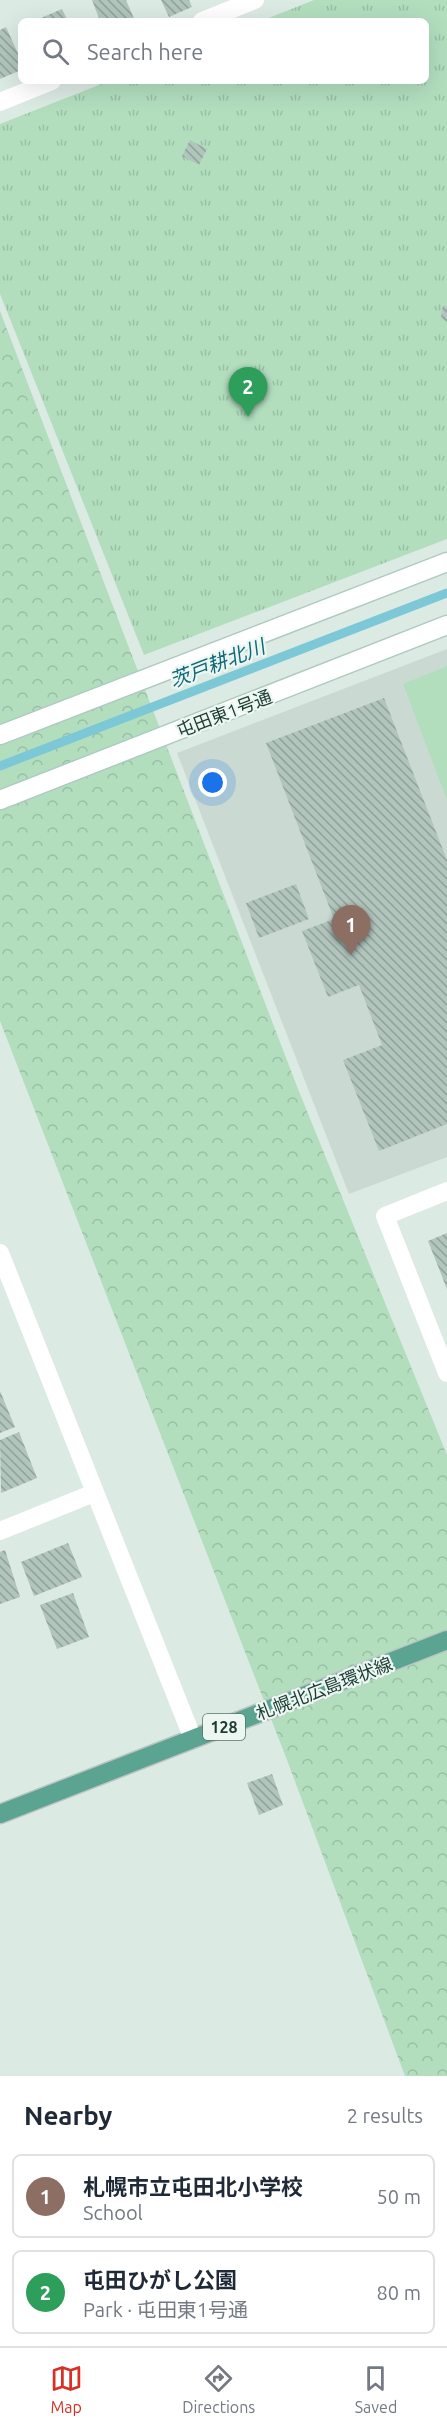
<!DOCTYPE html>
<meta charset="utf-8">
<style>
:root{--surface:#fff;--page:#f6f6f7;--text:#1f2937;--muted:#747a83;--line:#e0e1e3;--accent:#d93025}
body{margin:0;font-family:Ubuntu,"Noto Sans JP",sans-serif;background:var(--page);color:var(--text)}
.you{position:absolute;left:213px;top:783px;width:21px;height:21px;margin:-15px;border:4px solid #fff;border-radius:50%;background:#1a73e8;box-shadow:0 0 0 9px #1a73e833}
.badge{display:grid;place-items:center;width:39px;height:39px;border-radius:50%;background:var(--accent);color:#fff;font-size:20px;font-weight:700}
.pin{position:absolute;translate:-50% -50px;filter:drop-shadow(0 2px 3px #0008)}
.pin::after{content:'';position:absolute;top:32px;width:21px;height:18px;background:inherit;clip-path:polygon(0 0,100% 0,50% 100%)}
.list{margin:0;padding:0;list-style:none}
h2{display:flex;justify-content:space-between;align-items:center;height:78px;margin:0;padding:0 24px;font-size:26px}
h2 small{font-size:20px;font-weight:400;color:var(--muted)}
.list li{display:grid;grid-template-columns:39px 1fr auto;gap:18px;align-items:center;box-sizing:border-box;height:84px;margin:0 12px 12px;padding:0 12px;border:2px solid var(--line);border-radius:9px}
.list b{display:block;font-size:22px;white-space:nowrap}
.list p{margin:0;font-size:20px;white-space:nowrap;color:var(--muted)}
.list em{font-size:20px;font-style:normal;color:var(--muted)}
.icon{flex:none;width:33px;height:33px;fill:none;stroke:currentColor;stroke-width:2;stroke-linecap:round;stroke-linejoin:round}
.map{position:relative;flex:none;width:447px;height:2076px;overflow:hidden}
.search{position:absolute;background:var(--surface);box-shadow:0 6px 24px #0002;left:18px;right:18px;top:18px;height:66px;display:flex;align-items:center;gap:15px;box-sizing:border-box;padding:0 21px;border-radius:9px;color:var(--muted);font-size:22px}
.sheet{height:270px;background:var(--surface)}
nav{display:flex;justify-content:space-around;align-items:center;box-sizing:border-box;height:84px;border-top:2px solid var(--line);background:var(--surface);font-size:16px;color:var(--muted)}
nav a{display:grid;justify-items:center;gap:3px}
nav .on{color:var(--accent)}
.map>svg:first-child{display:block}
.built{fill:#cadad3}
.forest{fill:url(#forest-crowns)}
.park{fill:url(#park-tufts)}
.garden{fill:#b2debe}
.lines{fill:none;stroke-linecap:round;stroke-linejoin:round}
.stream{stroke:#7dc8d6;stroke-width:9}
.building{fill:url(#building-back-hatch)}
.secondary-casing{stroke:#aecbc1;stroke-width:21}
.primary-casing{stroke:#bbc4c2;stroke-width:21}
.street{stroke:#fff;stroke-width:18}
.secondary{stroke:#fff;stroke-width:18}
.primary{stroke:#5ca492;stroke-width:18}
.labels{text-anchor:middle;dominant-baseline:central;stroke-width:4.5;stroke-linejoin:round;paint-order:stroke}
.shield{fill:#ecf7f2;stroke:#5b736c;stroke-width:1.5}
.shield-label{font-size:16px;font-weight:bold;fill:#1d3a33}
.street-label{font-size:18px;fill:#1d3a33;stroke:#ecf7f2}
.water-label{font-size:20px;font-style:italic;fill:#12697b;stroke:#ecf7f2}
</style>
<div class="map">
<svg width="447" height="2076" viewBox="0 0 447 2076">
<defs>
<pattern id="forest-crowns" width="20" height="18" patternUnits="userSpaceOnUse" patternTransform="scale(1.5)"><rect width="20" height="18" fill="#b2debe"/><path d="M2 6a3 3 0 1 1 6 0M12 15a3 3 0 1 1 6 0" fill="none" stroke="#99bfa4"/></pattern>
<pattern id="park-tufts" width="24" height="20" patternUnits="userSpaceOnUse" patternTransform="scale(1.5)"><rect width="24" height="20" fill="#b2debe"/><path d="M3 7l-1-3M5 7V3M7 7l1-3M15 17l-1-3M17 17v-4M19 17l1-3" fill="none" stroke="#99bfa4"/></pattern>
<pattern id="building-back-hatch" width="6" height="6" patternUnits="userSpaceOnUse" patternTransform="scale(1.5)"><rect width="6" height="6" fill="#b1c5bd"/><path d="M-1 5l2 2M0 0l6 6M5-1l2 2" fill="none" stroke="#8fa19a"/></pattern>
</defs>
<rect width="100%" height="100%" fill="#dceae4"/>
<path class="built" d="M447,649V1157L349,1194L177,753Z"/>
<path class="forest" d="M0,311L298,1089L447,1455V2076H405L287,1760L0,1021Z"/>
<path class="park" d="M314,0H447V539L144,655L0,294V124L109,81H426V21H261Z"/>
<path class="garden" d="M447,666V800L403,684Z"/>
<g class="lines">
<path class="stream" d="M0,766L447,593"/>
</g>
<path class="building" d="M92,0H126L135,21H100Z
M161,0H189L192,7L169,17Z
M62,9L68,21H34Z
M6,27L21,60V70L0,79V30Z
M190,140L207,149L199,165L182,156Z
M447,306V322L441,318L442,308Z
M384,698L447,860V1124L379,1151L343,1060L382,1045L359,985L328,997L302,931L334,919L266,743Z
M296,884L309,919L259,938L246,903Z
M447,1233V1289L428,1241Z
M0,1391L15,1427L0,1433Z
M19,1432L37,1478L1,1493L0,1440Z
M68,1543L82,1577L34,1596L21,1562Z
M5,1550L20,1597L0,1604V1552Z
M73,1593L89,1637L57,1649L40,1605Z
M272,1774L283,1805L259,1815L247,1783Z"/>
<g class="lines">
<defs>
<path id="secondary" d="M0,735L447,562
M0,800L447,625"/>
<path id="primary" d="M0,1814L447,1640"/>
</defs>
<use href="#secondary" class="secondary-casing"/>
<use href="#primary" class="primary-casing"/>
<path class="street" d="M202,21L255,0
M0,102L52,81
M447,1191L385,1216L447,1373
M0,1253L193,1739
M0,1531L94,1493"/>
<use href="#secondary" class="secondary"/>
<use href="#primary" class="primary"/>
</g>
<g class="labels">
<rect class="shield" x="203" y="1714" width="42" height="26" rx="4.5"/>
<g class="shield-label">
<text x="224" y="1727">128</text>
</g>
<g class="street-label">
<text transform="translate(224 713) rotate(-21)">屯田東1号通</text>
<text transform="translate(324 1688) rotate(-21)">札幌北広島環状線</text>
</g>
<g class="water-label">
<text transform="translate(217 663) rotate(-21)">茨戸耕北川</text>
</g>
</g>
</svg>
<div class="you"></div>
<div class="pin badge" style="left:351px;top:955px;background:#8d6e63">1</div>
<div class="pin badge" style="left:248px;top:417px;background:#2e9e5b">2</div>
<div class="search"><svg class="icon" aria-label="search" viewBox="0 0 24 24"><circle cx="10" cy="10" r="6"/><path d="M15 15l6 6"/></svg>Search here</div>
</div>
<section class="sheet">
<h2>Nearby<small>2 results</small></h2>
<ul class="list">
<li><span class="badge" style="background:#8d6e63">1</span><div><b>札幌市立屯田北小学校</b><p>School</p></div><em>50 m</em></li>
<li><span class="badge" style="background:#2e9e5b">2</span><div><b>屯田ひがし公園</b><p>Park · 屯田東1号通</p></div><em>80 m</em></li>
</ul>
</section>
<nav>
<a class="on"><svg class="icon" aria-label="map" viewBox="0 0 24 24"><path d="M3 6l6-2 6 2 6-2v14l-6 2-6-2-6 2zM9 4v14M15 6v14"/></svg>Map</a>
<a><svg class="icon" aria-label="directions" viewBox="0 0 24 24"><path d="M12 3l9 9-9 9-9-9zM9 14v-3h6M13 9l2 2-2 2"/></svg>Directions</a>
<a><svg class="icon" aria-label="saved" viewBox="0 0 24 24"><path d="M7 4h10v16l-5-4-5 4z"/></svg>Saved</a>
</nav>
